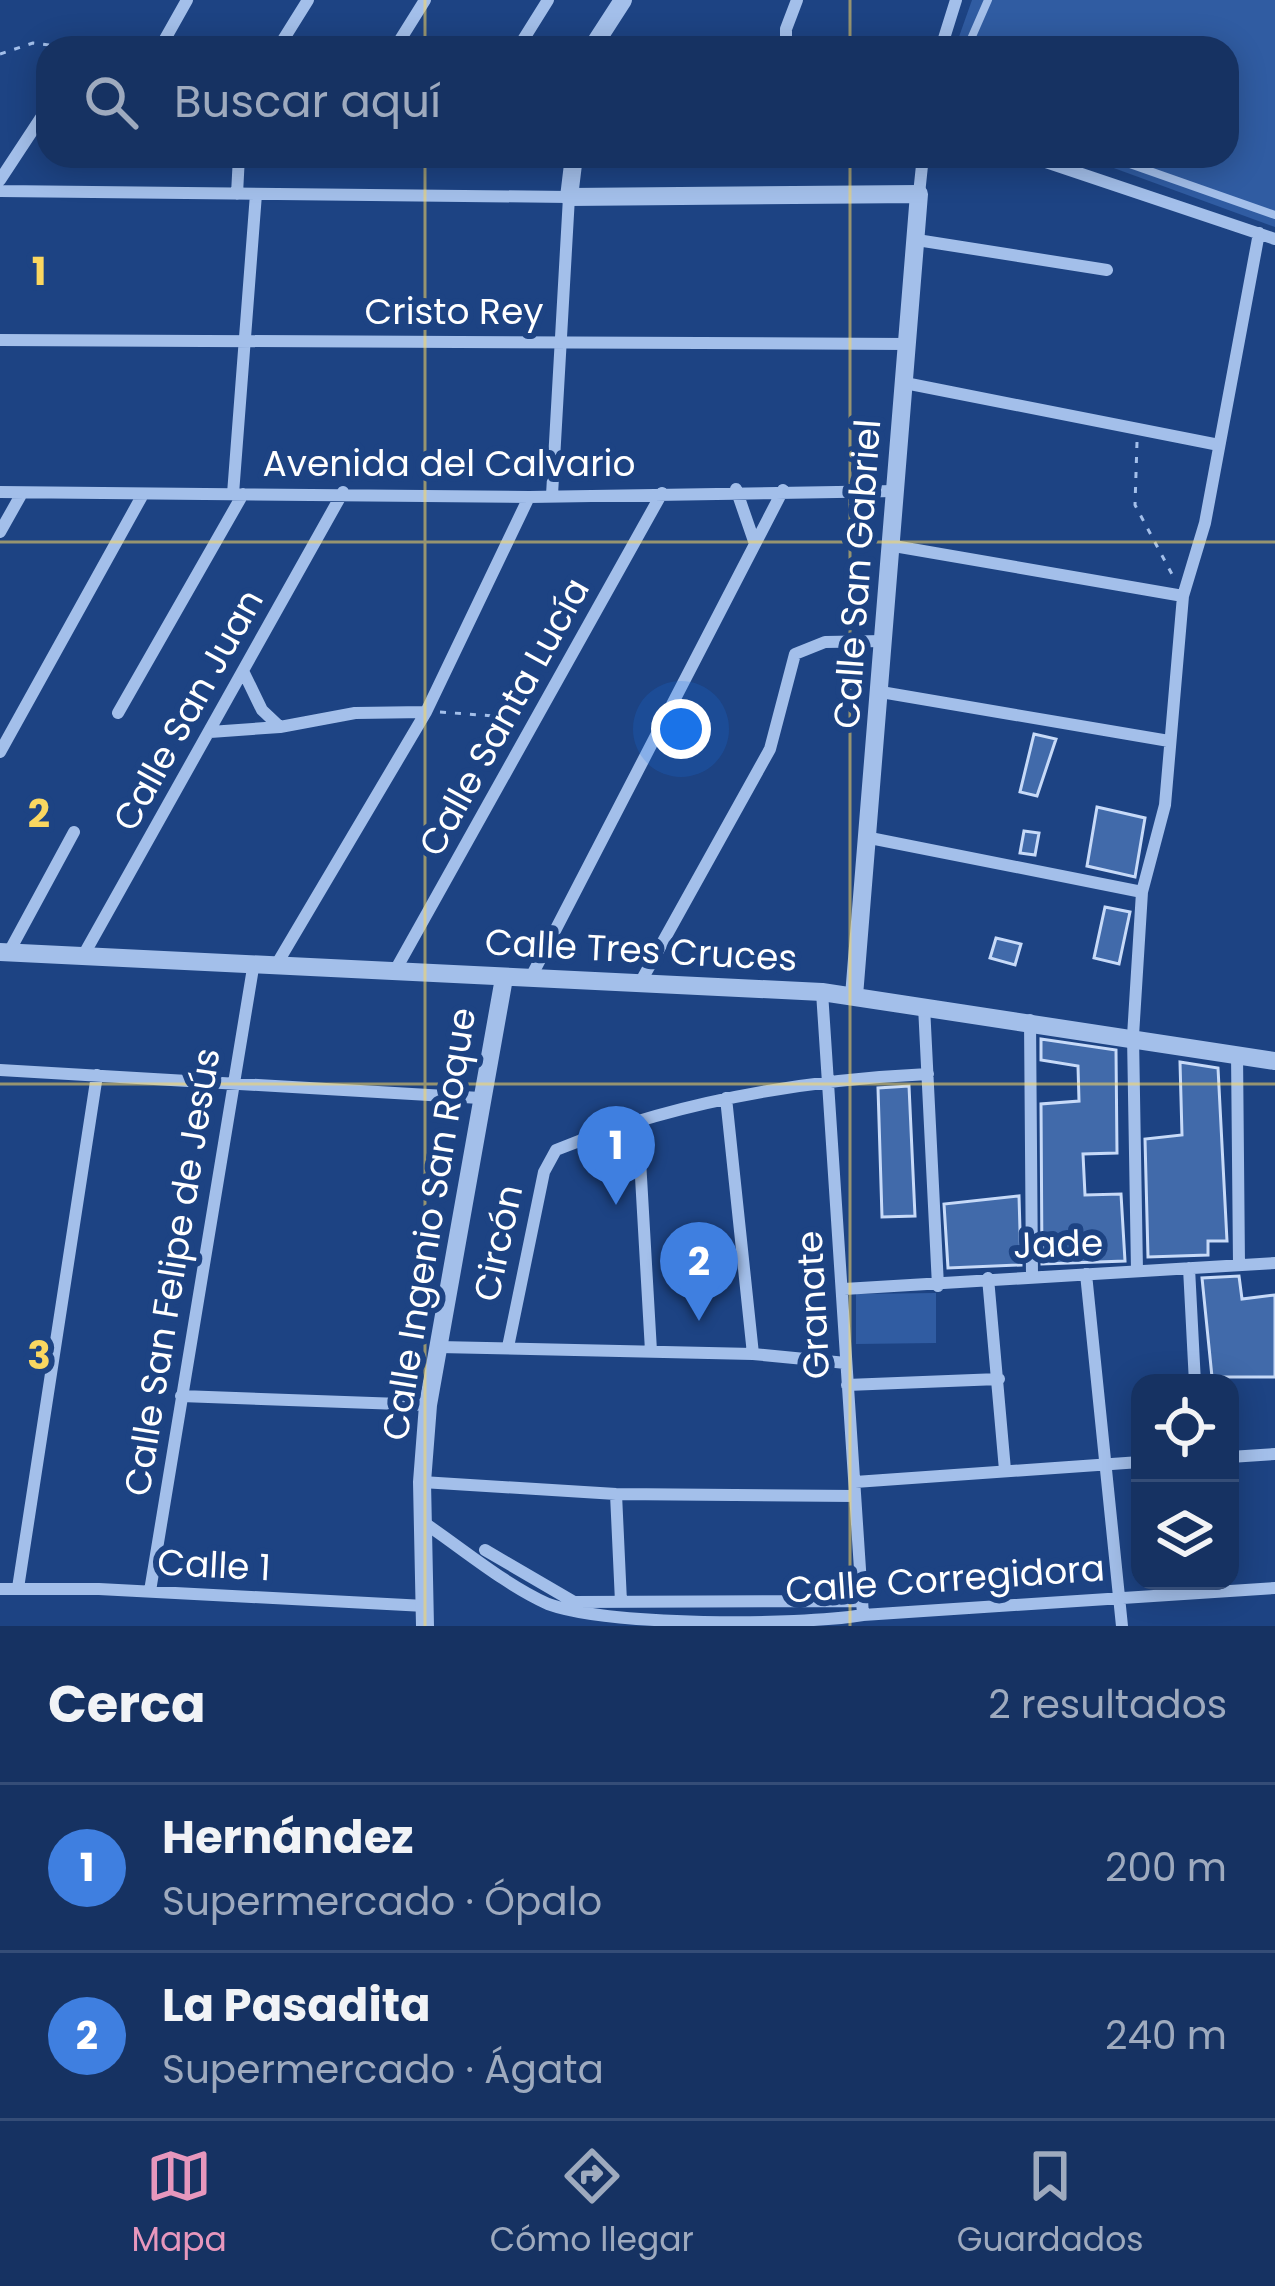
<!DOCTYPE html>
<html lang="es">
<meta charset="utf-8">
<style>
:root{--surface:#163262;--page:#1f3a68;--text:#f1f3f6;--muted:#9eaabe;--line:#354d77;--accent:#e797bd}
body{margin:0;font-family:Poppins,sans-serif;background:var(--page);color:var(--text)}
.controls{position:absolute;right:36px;bottom:36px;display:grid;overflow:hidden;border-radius:24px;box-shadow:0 6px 30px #0003}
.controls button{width:108px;height:108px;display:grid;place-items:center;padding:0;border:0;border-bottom:3px solid var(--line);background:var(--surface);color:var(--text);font:60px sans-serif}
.you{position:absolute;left:681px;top:729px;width:42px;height:42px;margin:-30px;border:9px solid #fff;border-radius:50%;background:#1a73e8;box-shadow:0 0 0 18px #1a73e833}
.badge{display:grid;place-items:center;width:78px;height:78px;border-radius:50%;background:var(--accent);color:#fff;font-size:39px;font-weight:700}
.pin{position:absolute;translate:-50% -99px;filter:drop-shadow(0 3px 6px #0008)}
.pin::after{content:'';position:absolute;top:63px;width:42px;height:36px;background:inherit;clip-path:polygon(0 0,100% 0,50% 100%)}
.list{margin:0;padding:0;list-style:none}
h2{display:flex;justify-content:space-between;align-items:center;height:156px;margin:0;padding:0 48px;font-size:51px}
h2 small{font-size:39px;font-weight:400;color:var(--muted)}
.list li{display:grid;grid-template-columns:78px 1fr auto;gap:36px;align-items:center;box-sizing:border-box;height:168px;padding:0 48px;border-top:3px solid var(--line)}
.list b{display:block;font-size:45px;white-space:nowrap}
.list p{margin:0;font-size:39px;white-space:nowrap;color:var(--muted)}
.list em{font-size:39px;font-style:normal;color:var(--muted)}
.icon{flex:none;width:66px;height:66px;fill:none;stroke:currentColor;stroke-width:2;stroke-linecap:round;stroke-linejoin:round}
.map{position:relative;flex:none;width:1275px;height:1626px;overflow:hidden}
.search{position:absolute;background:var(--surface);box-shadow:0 6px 30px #0003;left:36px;right:36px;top:36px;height:132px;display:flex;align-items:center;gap:30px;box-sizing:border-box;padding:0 42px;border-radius:36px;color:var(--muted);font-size:45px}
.sheet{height:492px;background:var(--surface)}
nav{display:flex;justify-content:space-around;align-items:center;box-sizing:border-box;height:168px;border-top:3px solid var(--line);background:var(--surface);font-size:33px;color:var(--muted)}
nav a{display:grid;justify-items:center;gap:6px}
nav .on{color:var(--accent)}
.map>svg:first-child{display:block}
.green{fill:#305ca2}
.building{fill:#416aaa;stroke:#c7daf8;stroke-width:3}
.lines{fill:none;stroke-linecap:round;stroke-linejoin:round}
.path{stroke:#a3bfea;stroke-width:3;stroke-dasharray:6 9;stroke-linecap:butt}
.service{stroke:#a3bfea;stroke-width:8}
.minor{stroke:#a3bfea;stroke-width:12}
.tertiary{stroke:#a3bfea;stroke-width:18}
.grid{fill:none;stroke:#fad760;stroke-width:3;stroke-opacity:0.55}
.labels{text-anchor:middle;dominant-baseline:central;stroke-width:12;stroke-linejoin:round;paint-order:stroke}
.street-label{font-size:36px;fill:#fff;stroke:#1d4383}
.grid-label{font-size:39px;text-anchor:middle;font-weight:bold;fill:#fad760;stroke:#1d4383;stroke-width:12;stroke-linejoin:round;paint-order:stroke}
</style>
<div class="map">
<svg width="1275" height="1626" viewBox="0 0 1275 1626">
<rect width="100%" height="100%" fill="#1d4383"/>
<path class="green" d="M972,0H1275V227L1081,156H1227V48H955Z
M936,1293V1343L856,1344V1294Z"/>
<path class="building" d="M1034,734L1056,739L1037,796L1020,792Z
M1097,807L1145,818L1135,877L1087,866Z
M1024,831L1039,833L1035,855L1020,853Z
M1105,907L1130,912L1119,964L1094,958Z
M996,938L1021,944L1015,965L990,958Z
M1041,1039L1116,1050L1117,1153L1083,1154L1085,1195L1121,1194L1125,1261L1042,1264L1041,1104L1079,1101L1078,1066L1041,1060Z
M1180,1062L1218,1068L1227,1241H1208V1255L1148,1257L1145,1139L1182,1135Z
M909,1086L915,1216L882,1217L878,1088Z
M1019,1196L1021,1265L948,1268L944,1204Z
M1239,1276L1242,1299L1275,1295V1377H1212L1202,1278Z"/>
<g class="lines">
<path class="path" d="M0,54L33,43L72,48
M1137,442L1135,505L1174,578
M440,712L520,718"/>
<path class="service" d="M967,48L988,0
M1107,156L1275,215"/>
<path class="minor" d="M102,48H124
M160,48L187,0
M278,48L308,0
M395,48L425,0
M518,48L548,0
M786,48V29L797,0
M941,48L956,0
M1028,156L1275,239
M0,180L48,107
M0,191L569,197L552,495
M237,194L239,156
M919,194L923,156
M917,240L1107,270
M0,340L909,344
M905,383L1219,445
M736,489L755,544
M0,492L529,497L897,491
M233,494L256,194
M0,532L22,493
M894,546L1183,596
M244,673L262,710L280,727L355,713L426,712
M881,692L1169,741
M118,713L243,494
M210,732L280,727
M0,752L142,496
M870,838L1142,892
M9,952L74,832
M83,956L343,492
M278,962L426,712L529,497
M396,969L662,493
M530,979L783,490
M640,983L770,749L795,654L825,642L884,641
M822,992L863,1615
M924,1006L938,1286
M1030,1020L1032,1276
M1237,1053L1239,1265
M0,1070L480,1098
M726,1098L753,1354
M638,1125L651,1351
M1189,1268L1195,1383
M1137,1271L1133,1036L1142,892L1165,805L1183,596L1205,523L1259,233
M1086,1274L1122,1626
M988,1278L1005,1470
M844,1289L1275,1263
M439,1347L753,1354L846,1363
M508,1347L544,1172L556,1150C674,1102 802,1080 928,1074
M847,1385L999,1379
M181,1396L428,1405
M1230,1457L1275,1454
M422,1482L616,1494L855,1496
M855,1482L1140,1462
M616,1494L621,1602
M423,1522C463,1549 504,1584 548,1604C609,1626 796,1626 863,1615L1275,1588
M485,1550L574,1602L862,1601
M18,1588L97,1075
M0,1589H99L425,1606
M150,1591L254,962"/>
<path class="tertiary" d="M592,48L623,0
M574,156L569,197L919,194L854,996
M0,952L822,992L1275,1061
M425,1626L422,1482L428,1405L504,978"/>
</g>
<path class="grid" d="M425,0V48M850,0V48M425,156V1626M850,156V1626M0,542H1275M0,1084H1275"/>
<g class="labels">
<g class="street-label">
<text x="454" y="311">Cristo Rey</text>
<text x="449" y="463">Avenida del Calvario</text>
<text transform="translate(857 574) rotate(-86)">Calle San Gabriel</text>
<text transform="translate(188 710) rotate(-61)">Calle San Juan</text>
<text transform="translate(504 717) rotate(-61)">Calle Santa Lucía</text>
<text transform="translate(641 950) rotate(3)">Calle Tres Cruces</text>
<text transform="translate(429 1224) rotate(-81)">Calle Ingenio San Roque</text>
<text transform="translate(498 1243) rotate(-78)">Circón</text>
<text transform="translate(1058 1244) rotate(-2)">Jade</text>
<text transform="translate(172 1272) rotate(-81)">Calle San Felipe de Jesús</text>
<text transform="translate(813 1305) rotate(-93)">Granate</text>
<text transform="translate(214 1565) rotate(3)">Calle 1</text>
<text transform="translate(945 1579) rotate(-4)">Calle Corregidora</text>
</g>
</g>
<g class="grid-label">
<text x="39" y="285">1</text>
<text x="39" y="827">2</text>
<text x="39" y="1369">3</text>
</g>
</svg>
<div class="controls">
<button><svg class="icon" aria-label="locate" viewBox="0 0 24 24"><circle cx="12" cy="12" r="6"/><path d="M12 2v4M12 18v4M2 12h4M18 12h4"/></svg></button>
<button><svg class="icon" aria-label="layers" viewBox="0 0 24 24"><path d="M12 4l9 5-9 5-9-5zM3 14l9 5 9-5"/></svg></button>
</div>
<div class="you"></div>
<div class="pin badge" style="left:616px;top:1205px;background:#3f7fe0">1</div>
<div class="pin badge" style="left:699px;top:1321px;background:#3f7fe0">2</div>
<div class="search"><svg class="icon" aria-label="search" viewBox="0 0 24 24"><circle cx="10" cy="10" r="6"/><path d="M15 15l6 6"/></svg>Buscar aquí</div>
</div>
<section class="sheet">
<h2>Cerca<small>2 resultados</small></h2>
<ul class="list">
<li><span class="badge" style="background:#3f7fe0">1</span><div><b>Hernández</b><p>Supermercado · Ópalo</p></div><em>200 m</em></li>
<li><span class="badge" style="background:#3f7fe0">2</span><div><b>La Pasadita</b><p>Supermercado · Ágata</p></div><em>240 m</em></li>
</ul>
</section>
<nav>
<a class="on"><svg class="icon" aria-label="map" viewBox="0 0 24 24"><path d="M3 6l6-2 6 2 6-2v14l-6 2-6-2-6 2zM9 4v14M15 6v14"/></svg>Mapa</a>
<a><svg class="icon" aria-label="directions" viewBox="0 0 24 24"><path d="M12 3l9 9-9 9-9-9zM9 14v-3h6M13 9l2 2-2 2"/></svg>Cómo llegar</a>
<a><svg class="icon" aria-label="saved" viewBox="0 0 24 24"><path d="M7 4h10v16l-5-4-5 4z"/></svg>Guardados</a>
</nav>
